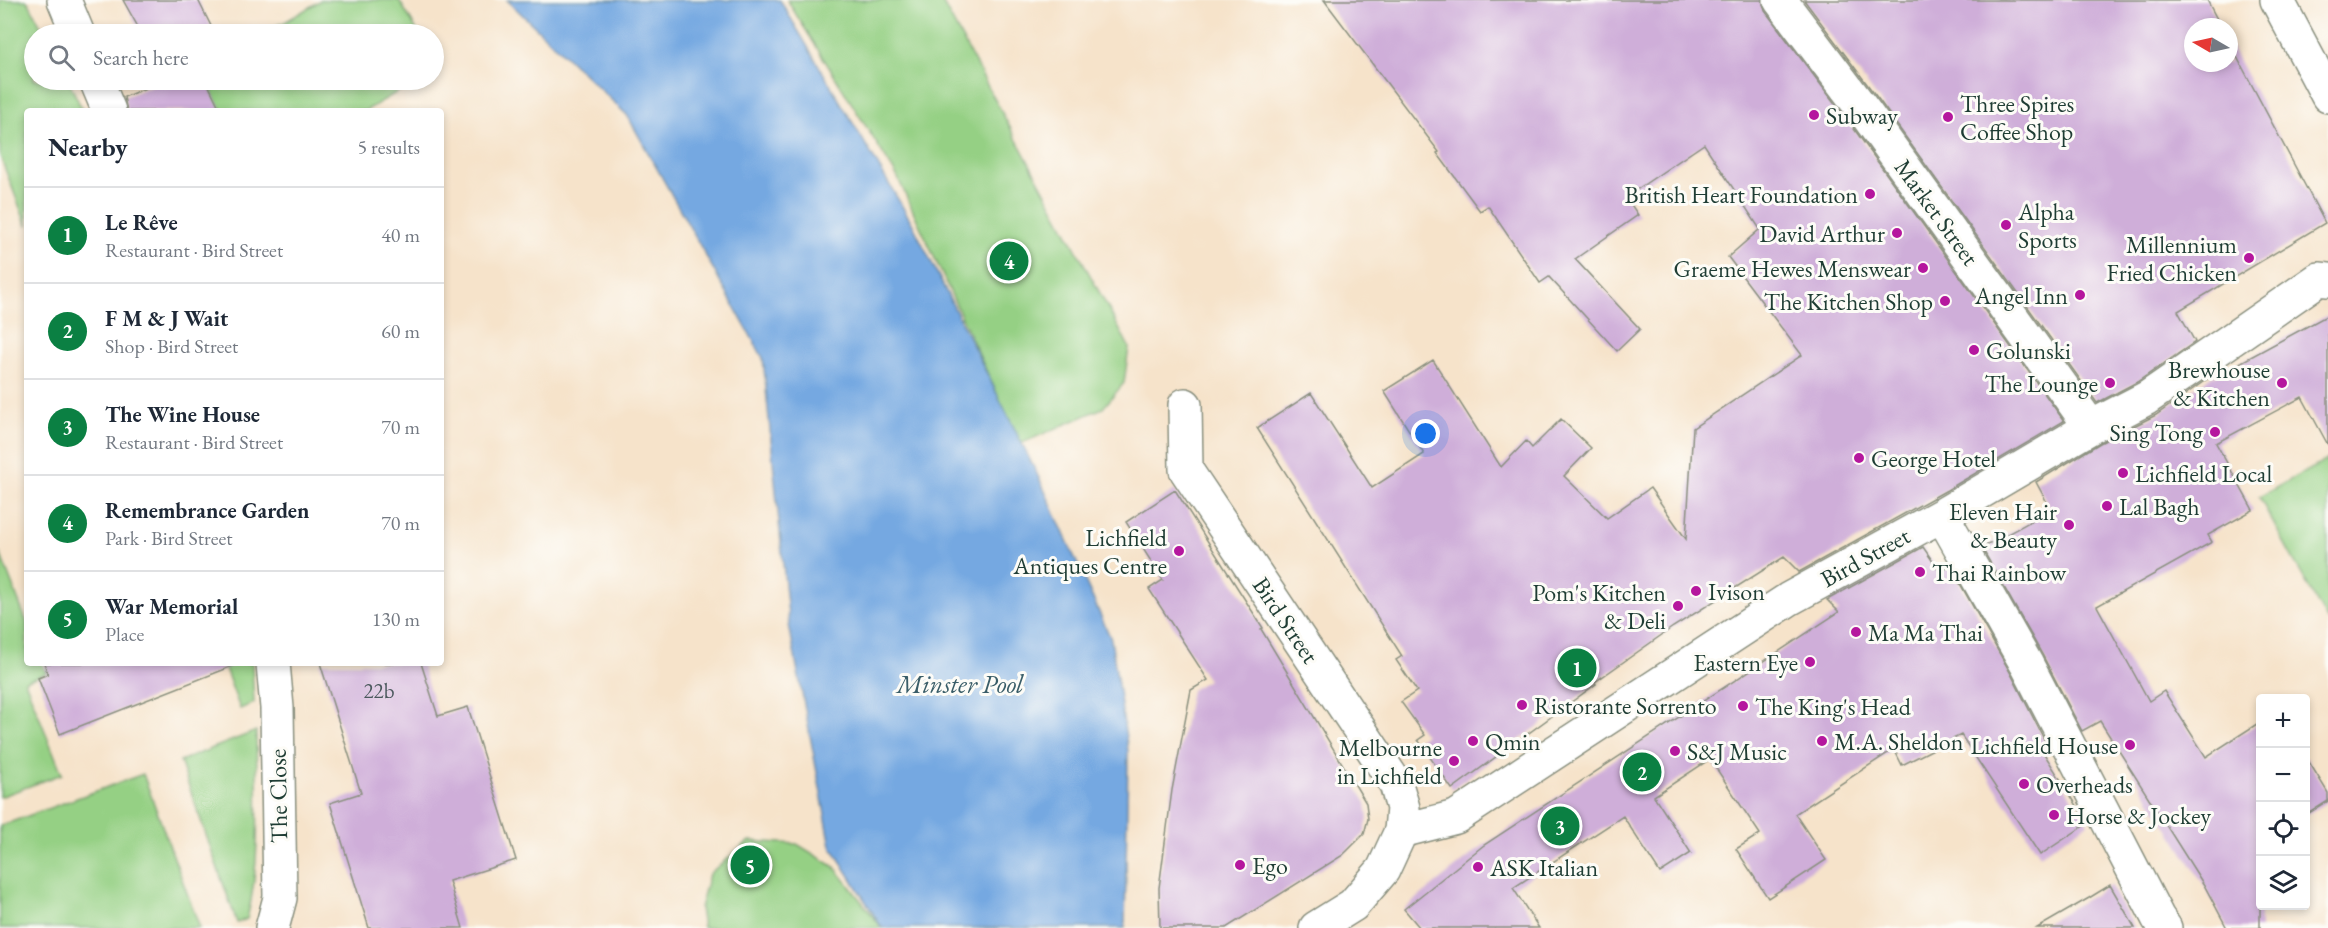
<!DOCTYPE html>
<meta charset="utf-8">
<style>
:root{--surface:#fff;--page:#f2f2f3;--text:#1f2937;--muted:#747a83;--line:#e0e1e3;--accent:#0b8043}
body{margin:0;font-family:"EB Garamond",serif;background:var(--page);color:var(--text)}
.controls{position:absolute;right:18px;bottom:18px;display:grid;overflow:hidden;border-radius:6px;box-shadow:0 3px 9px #0003}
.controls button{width:54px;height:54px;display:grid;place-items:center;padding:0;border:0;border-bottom:2px solid var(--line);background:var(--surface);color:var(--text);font:30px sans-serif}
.compass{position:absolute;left:2184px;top:18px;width:54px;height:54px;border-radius:50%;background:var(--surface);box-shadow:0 3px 9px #0003;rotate:279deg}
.you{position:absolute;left:1426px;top:434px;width:21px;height:21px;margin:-15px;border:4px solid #fff;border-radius:50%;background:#1a73e8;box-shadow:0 0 0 9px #1a73e833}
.badge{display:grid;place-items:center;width:39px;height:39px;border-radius:50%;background:var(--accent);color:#fff;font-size:20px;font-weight:700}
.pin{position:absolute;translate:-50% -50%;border:3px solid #fff;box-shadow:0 2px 6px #0006}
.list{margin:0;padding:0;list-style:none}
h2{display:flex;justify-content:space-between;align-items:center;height:78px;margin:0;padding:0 24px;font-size:26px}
h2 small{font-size:20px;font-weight:400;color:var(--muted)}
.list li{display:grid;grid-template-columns:39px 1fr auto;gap:18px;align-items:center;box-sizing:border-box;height:96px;padding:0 24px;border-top:2px solid var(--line)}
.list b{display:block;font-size:22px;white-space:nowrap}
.list p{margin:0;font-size:20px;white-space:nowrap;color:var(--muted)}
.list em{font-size:20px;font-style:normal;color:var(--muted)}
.icon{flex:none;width:33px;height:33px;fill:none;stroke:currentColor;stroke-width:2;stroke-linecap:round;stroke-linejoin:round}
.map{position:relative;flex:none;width:2328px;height:928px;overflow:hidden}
.search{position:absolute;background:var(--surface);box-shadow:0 3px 9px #0003;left:24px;top:24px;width:420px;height:66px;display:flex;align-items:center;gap:15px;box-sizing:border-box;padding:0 21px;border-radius:33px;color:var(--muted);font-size:22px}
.panel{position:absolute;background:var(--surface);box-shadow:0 3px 9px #0003;left:24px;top:108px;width:420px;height:558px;border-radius:6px}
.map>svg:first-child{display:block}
.green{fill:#95d084;stroke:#5a865c;stroke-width:1.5}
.water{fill:#75a8e1;stroke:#4a728a;stroke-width:1.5}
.building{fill:#cfaed9}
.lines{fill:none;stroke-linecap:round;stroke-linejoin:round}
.minor-casing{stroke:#8a907f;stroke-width:36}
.minor{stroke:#fff;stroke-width:33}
.poi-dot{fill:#b5179e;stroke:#fdfcf7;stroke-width:2}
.labels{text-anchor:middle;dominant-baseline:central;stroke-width:6;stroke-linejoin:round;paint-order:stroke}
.number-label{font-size:21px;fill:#4b595d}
.poi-label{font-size:24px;fill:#1f3d34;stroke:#fdfcf7;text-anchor:start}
.street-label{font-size:24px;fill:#1f3d34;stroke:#fdfcf7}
.water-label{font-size:26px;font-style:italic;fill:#395d68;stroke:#fdfcf7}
</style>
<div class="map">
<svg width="2328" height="928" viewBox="0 0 2328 928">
<rect width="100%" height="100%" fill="#fdfcf7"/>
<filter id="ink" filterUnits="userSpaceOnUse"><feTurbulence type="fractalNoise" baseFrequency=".0167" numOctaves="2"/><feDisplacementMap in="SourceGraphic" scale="12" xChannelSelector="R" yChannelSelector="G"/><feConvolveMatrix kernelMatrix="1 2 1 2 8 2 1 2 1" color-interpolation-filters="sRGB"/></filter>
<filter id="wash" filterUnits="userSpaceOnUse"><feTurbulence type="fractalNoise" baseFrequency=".008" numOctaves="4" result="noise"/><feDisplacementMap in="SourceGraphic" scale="24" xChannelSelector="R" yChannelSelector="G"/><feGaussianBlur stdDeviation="1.35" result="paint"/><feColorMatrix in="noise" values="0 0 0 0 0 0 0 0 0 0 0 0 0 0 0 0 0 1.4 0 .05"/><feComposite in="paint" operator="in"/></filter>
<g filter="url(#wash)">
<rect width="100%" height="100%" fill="#f6e3ca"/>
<path class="green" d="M0,0H26L29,3L45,34H34V80H68L83,111H27V226L0,156Z
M321,0H399L419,34H255L285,22Z
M787,0H941L1129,347L1124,383L1103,408L1020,444L897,176Z
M206,80H418L365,111H221Z
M2328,459V622L2259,497Z
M0,553L27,623V663H42L46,673L25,681L62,774L0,797Z
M223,663H252L254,703L240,709Z
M256,731C257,793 262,859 247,919L237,923L180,761Z
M143,774L200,928H0V826Z
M749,841L797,844L835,867L882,928H703L700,908L709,874Z"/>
<path class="water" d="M507,0H780L911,221L1040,480L1111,639L1128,751L1125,928H882L881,926L831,846L789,625L763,358L627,115Z"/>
<g id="blocks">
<path class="building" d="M123,0H198L215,34H142Z
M1324,0H1762L1765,11L1849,122L2064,421L1947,490L1799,572L1784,557L1673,627L1595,682L1596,684L1452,789L1418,740L1425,735L1401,702L1417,691L1396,660L1402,656L1257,428L1311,393L1372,488L1424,454L1384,391L1433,360L1501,467L1526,441L1532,448L1561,419L1591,448L1564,476L1607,518L1650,488L1686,539L1693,428L1802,355L1728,257L1760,229L1704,144L1626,197L1638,215L1575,259L1640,329L1617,351L1549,277L1540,283L1488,206L1480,211L1437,153L1439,152Z
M1804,0H2207L2221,27H2193V63H2229V42L2325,223L2178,311L2195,342L2137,382L2097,403L1879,100Z
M165,80H206L221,111H127L124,97Z
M2328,315V445L2302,397L2216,443L2253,510L2208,535L2212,542L2097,606L2149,701L2164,691L2206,757L2260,722V928H2227L2204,885L2100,721L2082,731L2043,656L1982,548L2051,510L2036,482L2100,443L2156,415L2213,375L2214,377Z
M1175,490L1263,628L1261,629L1366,803L1368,819L1364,834L1343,855L1226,928H1160L1159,888L1172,790L1191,690L1208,680L1149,589L1163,580L1126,522Z
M1923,547L1940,572L1950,566L2011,674L2049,749L2043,752L2088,823L2040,855L1961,735L1902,765L1894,749L1795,814L1826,860L1768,898L1736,849L1760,834L1710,759L1654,796L1691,853L1660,873L1623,816L1513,888L1539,928H1420L1404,909L1484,845L1839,612L1827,600Z
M44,663H233V666L60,734L38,678L48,674Z
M320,663H421L438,716L468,707L516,860L449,881L463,928H369L330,803L361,793Z
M2306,757L2328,793V801L2306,815Z
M2110,885L2135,928H2037L2089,898Z"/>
</g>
</g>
<g filter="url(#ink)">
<use href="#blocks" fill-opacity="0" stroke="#8a907f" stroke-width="1.5"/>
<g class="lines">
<defs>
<path id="minor" d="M64,0L78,34
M1780,0L1864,111L2091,427
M2277,0L2328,96
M96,80L109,111
M1185,405L1186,470L1396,784L1403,808L1401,831L1383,870L1353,905L1316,928
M1942,515L2027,665L2158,918L2165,928
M1401,831L1456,817L1789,599L1942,515L2091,427L2147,398L2319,279L2328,280
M272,928L280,898L277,708L273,663"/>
</defs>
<use href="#minor" class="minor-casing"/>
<use href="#minor" class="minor"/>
</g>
</g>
<g class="poi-dot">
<circle cx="1814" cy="115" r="6"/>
<circle cx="1948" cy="117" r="6"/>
<circle cx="1870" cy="194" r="6"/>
<circle cx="2006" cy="225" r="6"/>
<circle cx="1897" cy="233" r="6"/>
<circle cx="2249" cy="258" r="6"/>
<circle cx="1923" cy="268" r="6"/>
<circle cx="2080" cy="295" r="6"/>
<circle cx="1945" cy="301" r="6"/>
<circle cx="1974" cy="350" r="6"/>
<circle cx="2110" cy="383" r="6"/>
<circle cx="2282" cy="383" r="6"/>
<circle cx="2215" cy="432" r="6"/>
<circle cx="1859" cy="458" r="6"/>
<circle cx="2123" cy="473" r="6"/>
<circle cx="2107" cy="506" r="6"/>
<circle cx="2069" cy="525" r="6"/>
<circle cx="1179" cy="551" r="6"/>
<circle cx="1920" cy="572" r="6"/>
<circle cx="1696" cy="591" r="6"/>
<circle cx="1678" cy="606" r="6"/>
<circle cx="1856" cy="632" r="6"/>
<circle cx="1810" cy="662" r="6"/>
<circle cx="1522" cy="705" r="6"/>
<circle cx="1743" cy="706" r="6"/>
<circle cx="1473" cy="741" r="6"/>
<circle cx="1822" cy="741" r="6"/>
<circle cx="2130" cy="745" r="6"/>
<circle cx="1675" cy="751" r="6"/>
<circle cx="1454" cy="761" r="6"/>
<circle cx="2024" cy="784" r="6"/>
<circle cx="2054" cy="815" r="6"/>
<circle cx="1240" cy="865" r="6"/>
<circle cx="1478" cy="867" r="6"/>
</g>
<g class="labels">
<g class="number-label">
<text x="379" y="690">22b</text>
</g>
<g class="poi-label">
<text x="1960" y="103">Three Spires<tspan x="1960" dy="28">Coffee Shop</tspan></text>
<text x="1826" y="115">Subway</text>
<text x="1858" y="194" text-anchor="end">British Heart Foundation</text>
<text x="2018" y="211">Alpha<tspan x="2018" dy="28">Sports</tspan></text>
<text x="1885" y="233" text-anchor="end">David Arthur</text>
<text x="2237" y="244" text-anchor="end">Millennium<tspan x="2237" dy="28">Fried Chicken</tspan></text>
<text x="1911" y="268" text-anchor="end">Graeme Hewes Menswear</text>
<text x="2068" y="295" text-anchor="end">Angel Inn</text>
<text x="1933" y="301" text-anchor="end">The Kitchen Shop</text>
<text x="1986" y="350">Golunski</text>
<text x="2270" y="369" text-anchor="end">Brewhouse<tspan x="2270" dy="28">&amp; Kitchen</tspan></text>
<text x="2098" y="383" text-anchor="end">The Lounge</text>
<text x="2203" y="432" text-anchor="end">Sing Tong</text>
<text x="1871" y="458">George Hotel</text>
<text x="2135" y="473">Lichfield Local</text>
<text x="2119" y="506">Lal Bagh</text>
<text x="2057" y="511" text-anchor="end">Eleven Hair<tspan x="2057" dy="28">&amp; Beauty</tspan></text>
<text x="1167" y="537" text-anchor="end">Lichfield<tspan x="1167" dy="28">Antiques Centre</tspan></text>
<text x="1932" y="572">Thai Rainbow</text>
<text x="1708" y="591">Ivison</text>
<text x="1666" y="592" text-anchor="end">Pom's Kitchen<tspan x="1666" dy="28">&amp; Deli</tspan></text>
<text x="1868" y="632">Ma Ma Thai</text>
<text x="1798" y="662" text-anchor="end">Eastern Eye</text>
<text x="1534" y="705">Ristorante Sorrento</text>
<text x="1755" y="706">The King's Head</text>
<text x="1485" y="741">Qmin</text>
<text x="1834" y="741">M.A. Sheldon</text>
<text x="2118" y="745" text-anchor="end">Lichfield House</text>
<text x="1442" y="747" text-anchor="end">Melbourne<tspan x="1442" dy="28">in Lichfield</tspan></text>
<text x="1687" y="751">S&amp;J Music</text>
<text x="2036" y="784">Overheads</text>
<text x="2066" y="815">Horse &amp; Jockey</text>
<text x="1252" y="865">Ego</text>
<text x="1490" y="867">ASK Italian</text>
</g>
<g class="street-label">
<text transform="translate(1937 212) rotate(54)">Market Street</text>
<text transform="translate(1865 557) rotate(-29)">Bird Street</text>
<text transform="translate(1286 620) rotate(56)">Bird Street</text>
<text transform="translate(278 796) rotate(-91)">The Close</text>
</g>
<g class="water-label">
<text x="960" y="684">Minster Pool</text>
</g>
</g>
</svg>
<div class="controls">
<button>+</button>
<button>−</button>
<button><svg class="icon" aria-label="locate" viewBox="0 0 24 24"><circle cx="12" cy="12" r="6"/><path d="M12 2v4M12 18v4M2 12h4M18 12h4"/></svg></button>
<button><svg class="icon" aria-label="layers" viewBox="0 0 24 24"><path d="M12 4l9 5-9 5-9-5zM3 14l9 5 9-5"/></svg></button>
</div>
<svg class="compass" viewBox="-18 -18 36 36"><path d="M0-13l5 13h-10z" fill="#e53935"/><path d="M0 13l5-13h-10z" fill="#747a83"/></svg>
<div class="you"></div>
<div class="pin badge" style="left:1577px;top:668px">1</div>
<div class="pin badge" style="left:1642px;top:772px">2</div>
<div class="pin badge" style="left:1560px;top:826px">3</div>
<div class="pin badge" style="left:1009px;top:261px">4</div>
<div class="pin badge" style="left:750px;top:865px">5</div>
<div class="search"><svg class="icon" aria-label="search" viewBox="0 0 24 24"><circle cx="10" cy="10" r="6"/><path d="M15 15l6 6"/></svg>Search here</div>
<section class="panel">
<h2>Nearby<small>5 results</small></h2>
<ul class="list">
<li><span class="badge">1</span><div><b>Le Rêve</b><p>Restaurant · Bird Street</p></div><em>40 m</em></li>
<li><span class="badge">2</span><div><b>F M &amp; J Wait</b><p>Shop · Bird Street</p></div><em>60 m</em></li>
<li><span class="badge">3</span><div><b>The Wine House</b><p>Restaurant · Bird Street</p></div><em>70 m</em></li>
<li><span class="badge">4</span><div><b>Remembrance Garden</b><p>Park · Bird Street</p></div><em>70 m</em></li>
<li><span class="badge">5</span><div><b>War Memorial</b><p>Place</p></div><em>130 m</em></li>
</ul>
</section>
</div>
